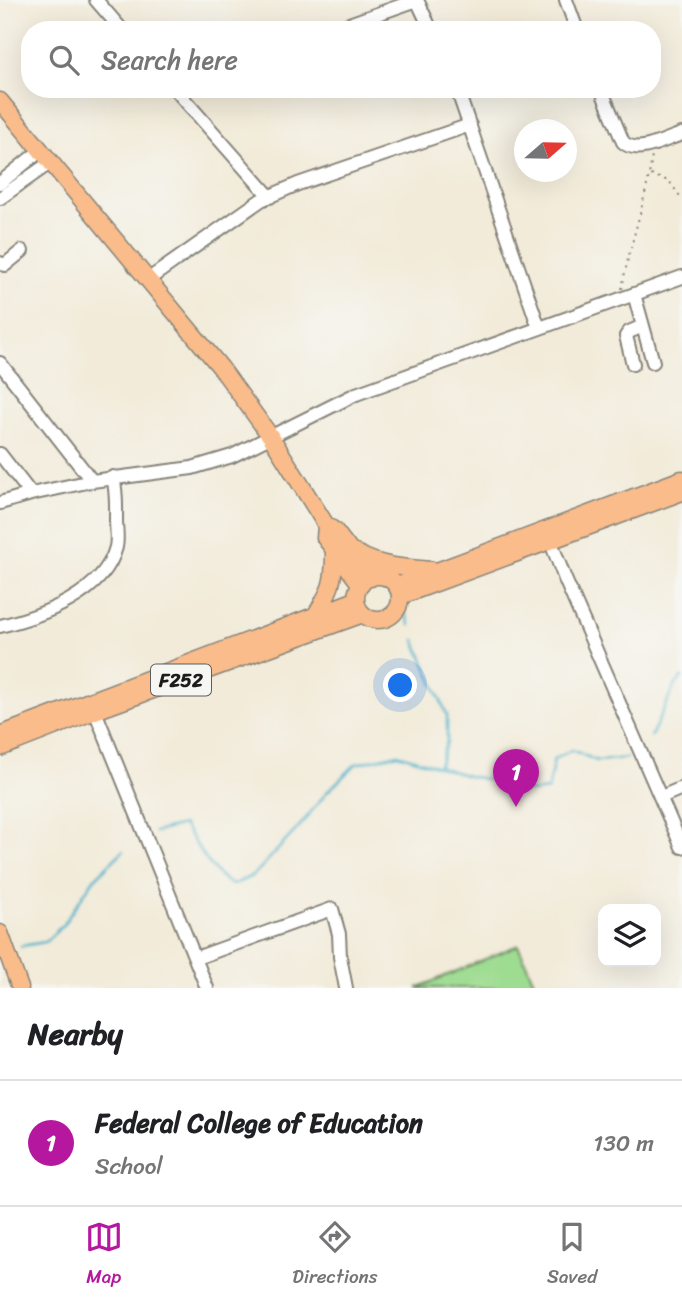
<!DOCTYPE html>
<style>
:root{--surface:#fff;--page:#f6f6f6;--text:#202124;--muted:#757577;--line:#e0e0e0;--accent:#b5179e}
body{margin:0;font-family:Sriracha,sans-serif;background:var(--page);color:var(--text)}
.controls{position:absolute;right:21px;bottom:21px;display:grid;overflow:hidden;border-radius:14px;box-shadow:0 7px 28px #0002}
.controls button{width:63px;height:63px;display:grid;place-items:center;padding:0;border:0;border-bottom:2px solid var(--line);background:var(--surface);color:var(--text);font:35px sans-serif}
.compass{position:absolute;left:514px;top:119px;width:63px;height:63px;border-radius:50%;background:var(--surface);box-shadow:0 7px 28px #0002;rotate:70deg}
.you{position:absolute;left:401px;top:686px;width:24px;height:24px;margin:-18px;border:5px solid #fff;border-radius:50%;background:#1a73e8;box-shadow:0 0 0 10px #1a73e833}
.badge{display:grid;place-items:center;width:46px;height:46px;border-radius:50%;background:var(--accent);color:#fff;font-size:23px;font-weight:700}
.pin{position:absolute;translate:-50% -58px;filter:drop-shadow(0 2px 4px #0008)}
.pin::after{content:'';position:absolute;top:37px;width:24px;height:21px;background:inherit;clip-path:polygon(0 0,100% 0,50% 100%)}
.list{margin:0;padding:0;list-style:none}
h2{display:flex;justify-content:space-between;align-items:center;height:91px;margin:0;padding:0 28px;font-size:30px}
h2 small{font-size:23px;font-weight:400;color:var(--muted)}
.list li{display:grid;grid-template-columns:46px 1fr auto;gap:21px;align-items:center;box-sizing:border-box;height:126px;padding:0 28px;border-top:2px solid var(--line)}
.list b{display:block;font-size:26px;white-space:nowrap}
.list p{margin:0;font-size:23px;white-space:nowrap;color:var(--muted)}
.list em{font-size:23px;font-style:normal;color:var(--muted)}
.icon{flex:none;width:38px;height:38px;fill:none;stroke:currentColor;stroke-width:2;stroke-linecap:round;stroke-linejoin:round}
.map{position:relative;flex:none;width:682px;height:988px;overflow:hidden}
.search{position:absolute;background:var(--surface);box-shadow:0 7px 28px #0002;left:21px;right:21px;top:21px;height:77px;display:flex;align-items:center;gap:18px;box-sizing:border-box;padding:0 24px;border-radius:28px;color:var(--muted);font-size:26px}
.sheet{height:217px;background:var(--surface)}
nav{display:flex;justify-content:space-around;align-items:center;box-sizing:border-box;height:98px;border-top:2px solid var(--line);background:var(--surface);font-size:19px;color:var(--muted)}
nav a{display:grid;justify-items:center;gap:4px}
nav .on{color:var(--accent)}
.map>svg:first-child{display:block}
.green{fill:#9edc91;stroke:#5d7c56;stroke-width:2}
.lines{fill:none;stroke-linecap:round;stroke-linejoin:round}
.stream{stroke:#4cb2cb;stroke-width:2.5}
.minor-casing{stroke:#87847a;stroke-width:16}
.major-casing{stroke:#87847a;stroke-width:19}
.path{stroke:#87847a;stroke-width:2;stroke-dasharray:2 5;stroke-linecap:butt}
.minor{stroke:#fff;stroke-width:12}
.major{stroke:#f9bc8a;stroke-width:16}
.labels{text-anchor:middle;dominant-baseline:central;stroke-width:5;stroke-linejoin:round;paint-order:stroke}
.shield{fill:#f6f6f2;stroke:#5d5d5c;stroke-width:2}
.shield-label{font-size:19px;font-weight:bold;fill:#1c1c1c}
</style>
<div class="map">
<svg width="682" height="988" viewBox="0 0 682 988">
<rect width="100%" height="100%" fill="#f6f6f2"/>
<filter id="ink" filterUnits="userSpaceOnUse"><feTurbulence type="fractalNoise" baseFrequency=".0143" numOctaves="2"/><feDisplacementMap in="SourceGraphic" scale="14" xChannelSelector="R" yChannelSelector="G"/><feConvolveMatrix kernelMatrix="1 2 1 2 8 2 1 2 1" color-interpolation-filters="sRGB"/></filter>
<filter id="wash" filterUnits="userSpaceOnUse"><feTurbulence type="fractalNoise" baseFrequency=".00686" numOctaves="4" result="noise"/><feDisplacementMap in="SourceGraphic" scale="28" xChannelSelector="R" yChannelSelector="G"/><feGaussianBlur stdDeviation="1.57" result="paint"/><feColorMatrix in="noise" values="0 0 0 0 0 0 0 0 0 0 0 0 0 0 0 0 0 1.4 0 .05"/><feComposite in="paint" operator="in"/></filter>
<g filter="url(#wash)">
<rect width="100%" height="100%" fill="#f2ebd9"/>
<path class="green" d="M518,945L537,988H417Z"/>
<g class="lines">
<path class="stream" d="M404,609L410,625
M415,640L447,715V741L439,765
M651,736L675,686L682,677
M155,832L183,825C198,845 211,874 232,885L254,875L298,828L327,792L356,764L398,754L468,776L508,783L532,792L548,790L554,759L572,750L597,761L627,758
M21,946L45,942L62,926L94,879L123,851"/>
</g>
</g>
<g filter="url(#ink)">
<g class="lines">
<defs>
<path id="minor" d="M96,0L122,30
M417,0L431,30
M566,0L577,30
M332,30L417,0
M175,89L270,197
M457,89L539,328
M601,89L623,142C638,156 665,139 682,134
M0,183L41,150
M0,198L51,162
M0,263L5,265L22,251
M149,279L261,200L298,184L470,125
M634,294L653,362
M0,363L92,481
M633,364L626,336L629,332L643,326
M0,454L31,494
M0,503L31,494L92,481L192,468L232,456L356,394L682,277
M547,532L565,579L682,847
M0,626C42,616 104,594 116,547C118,539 116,529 116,520C116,504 117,493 113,477
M95,711L207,988
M661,797L682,788
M196,958L332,909L339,934L340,957L346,988"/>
<path id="major" d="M0,101L221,368L271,437L326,525L335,531L371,578
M326,525L325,538L361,585
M356,553C381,567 405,568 433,570
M356 598a22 22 0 1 1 44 0a22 22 0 1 1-44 0Z
M397,586L682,479
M406,594L682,492
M315,616C332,588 334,583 334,550
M0,735L356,600
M0,748L95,711L363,614
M0,933L20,988"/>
</defs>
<use href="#minor" class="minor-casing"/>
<use href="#major" class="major-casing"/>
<path class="path" d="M651,175L669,181L682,199
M622,289C629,244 647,200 652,155"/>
<use href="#minor" class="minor"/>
<use href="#major" class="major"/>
</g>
</g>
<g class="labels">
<rect class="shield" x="151" y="664.5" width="60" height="31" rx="5"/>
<g class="shield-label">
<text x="181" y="680">F252</text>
</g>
</g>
</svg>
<div class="controls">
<button><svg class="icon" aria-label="layers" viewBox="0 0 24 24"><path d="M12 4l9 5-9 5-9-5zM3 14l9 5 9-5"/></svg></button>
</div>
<svg class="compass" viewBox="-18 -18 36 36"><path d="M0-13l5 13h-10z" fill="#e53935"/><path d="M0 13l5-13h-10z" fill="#757577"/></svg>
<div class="you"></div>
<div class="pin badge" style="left:516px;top:807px">1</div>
<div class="search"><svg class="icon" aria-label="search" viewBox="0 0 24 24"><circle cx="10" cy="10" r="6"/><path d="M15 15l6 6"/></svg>Search here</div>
</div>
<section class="sheet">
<h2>Nearby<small></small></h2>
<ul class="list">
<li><span class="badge">1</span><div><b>Federal College of Education</b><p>School</p></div><em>130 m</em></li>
</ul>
</section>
<nav>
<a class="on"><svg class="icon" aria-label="map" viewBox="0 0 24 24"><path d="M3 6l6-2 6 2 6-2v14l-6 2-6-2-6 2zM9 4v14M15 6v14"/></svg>Map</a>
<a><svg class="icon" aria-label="directions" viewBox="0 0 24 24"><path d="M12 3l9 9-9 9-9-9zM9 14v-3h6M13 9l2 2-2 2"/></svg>Directions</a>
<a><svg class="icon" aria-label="saved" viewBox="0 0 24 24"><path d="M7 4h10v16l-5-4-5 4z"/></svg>Saved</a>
</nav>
